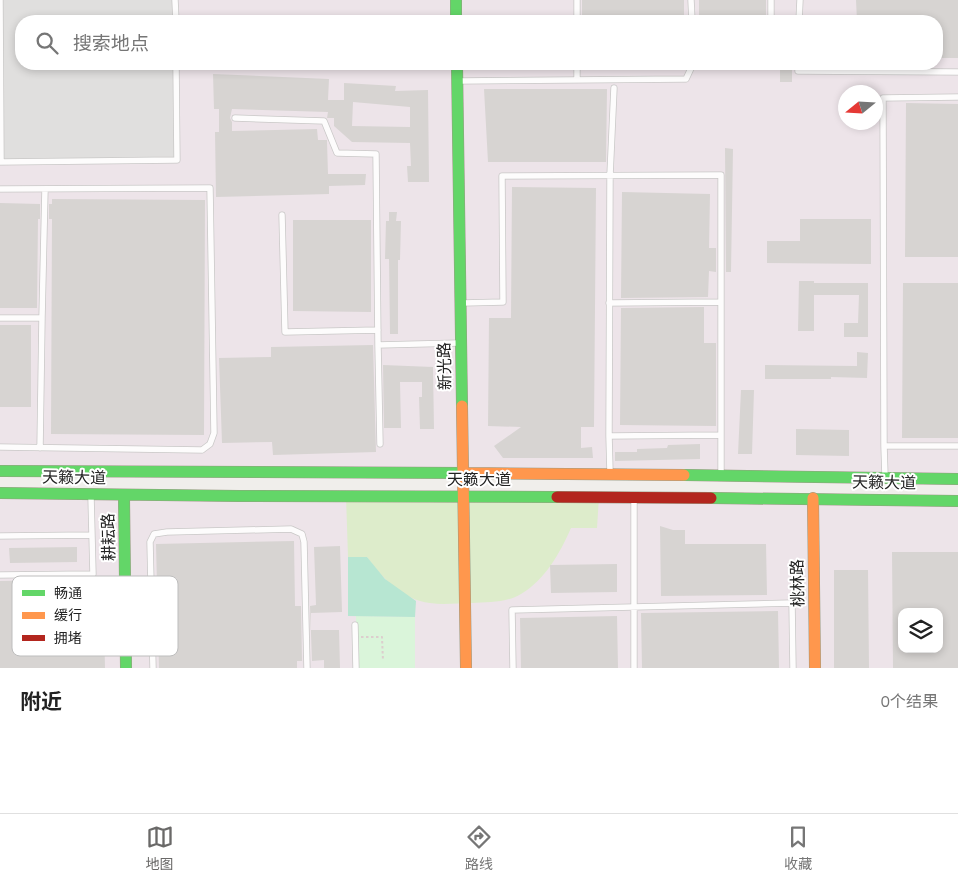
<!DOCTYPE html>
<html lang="zh">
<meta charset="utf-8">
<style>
:root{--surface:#fff;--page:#f2f2f2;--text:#222;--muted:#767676;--line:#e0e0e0;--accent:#6a6968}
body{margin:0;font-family:"Nunito Sans","Noto Sans SC",sans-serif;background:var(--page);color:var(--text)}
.controls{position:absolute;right:15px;bottom:15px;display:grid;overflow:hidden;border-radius:10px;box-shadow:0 2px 8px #0003}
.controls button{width:45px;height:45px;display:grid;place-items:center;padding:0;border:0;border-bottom:1px solid var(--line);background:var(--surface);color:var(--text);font:25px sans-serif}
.compass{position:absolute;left:838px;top:85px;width:45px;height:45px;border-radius:50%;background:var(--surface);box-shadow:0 2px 8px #0003;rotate:252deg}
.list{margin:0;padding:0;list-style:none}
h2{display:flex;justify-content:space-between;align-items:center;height:65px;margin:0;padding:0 20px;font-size:21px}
h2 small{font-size:16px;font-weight:400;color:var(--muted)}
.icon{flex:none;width:28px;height:28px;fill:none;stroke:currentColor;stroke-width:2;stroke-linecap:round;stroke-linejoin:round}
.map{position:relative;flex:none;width:958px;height:668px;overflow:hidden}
.search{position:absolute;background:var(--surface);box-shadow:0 2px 8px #0003;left:15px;right:15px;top:15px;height:55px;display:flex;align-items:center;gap:12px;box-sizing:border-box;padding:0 18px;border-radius:20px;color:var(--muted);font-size:19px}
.sheet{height:145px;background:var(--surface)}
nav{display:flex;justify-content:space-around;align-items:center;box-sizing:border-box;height:70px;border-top:1px solid var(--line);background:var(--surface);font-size:14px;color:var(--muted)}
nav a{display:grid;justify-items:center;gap:2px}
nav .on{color:var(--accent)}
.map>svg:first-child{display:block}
.industrial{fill:#ede4e9;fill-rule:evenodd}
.grass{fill:#ddeccb}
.park{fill:#daf5da}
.pitch{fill:#b7e6d2}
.parking{fill:#e0dfde}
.building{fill:#d7d4d2;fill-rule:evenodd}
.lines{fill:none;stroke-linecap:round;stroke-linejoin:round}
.lane-casing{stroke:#c9c8c7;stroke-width:7}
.fast-casing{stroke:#999a82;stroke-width:12}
.slow-casing{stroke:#999a82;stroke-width:12}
.jam-casing{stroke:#999a82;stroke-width:12}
.path{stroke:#dccecd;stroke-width:2;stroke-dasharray:2.5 2.5;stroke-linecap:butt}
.lane{stroke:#fdfcfc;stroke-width:5.5}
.fast{stroke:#63d668;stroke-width:11}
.slow{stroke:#ff974d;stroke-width:11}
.jam{stroke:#b3261e;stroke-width:11}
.labels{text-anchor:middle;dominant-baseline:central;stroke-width:4;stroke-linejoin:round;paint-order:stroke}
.street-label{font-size:16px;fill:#222;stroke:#fff}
.key{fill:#fff;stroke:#bdbdbd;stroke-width:1}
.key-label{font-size:14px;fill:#222}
</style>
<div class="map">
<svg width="958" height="668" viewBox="0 0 958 668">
<rect width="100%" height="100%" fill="#f0eeeb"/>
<path class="industrial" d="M0,0H958V479L0,471ZM21,21H937V64H21ZM846,92H876V122H846Z
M0,493L958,501V668H0ZM902,612H939V649H902Z"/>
<path class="grass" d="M346,496L599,497L597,528H571C560,553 545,580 521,594C506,603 488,602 472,603C458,603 443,605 430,603C403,600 382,578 367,557H348Z"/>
<path class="park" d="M356,616L415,617V668H356Z"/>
<path class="pitch" d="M348,557H367L385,579L416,601L415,617L348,616Z"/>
<path class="parking" d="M0,0H175L176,21H21V64H176L177,160L1,162Z"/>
<path class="building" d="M582,0H684V21H582Z
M699,0H766V21H699Z
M856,0H958V58H937V21H857Z
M780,64H792V82H780Z
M213,74L329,79L328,100H344V83L396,86L395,91L428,90L429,182H408L407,166H411L410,143L352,142L334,126V118H327L328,112L232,109L230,118L232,122V131L317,129L318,140H327V142L328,174H366L365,185L329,186V194L216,197L215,132H219V109H214ZM353,102L410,107V127L352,126Z
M484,89H607L606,162H488Z
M906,103L958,104V257H905Z
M725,148L733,149L731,272H726Z
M512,187L596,188L594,427H581V448L592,447L593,458H503L494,446L521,427L488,426L489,318H511Z
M622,192L710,194L709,248H716V272L709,271L708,297L621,298Z
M52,199L205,200L204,435L51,434L52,219H49V204H52Z
M0,203L40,204V219H38L37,308H0Z
M389,212H397L396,221H401L400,260H398V334H390L389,259H385L386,221H389Z
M800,219H871V264L767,263V241H800Z
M293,220H371V312L293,311Z
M799,281H814V283H868V337H844V323H858L859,295H814V331H798Z
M903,283H958V438H902Z
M704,307V343H716V426L620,425L621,308Z
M0,325H31V407H0Z
M373,345L376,452L273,455L272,442L222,443L219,358L271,357V347Z
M857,352L868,353L867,378L831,377V379H765V365L857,366Z
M383,365L433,367L434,429H420L419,397H422V382H400L401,428H384Z
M741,390H754L752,454H738Z
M796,429L849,430V456L796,455Z
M700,444V459L615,461V452H637V449L667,448L668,445Z
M660,526L673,530H685V544H766L767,595L661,596Z
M294,541L295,606H301L302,661H297V668H159L156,544Z
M340,546L342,612L311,613V630H339L340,668H324V660L312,661L310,606L316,605L314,547Z
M77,547V562L10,563L9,548Z
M892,552H958V668H893ZM902,612H939V649H902Z
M617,564V592L551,593L550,565Z
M834,570H868L869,668H834Z
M103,579L105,668H0V581Z
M778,611L779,668H642L641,613Z
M617,616L618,668H521L520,618Z"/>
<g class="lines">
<defs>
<path id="lane" d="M0,0L1,162
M175,0L176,21
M577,0V21
M691,0L692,21
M771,0V21
M799,21L800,0
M577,64V80
M798,64V71L958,72
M459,81L686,79L693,64H772
M958,97L883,98L884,446H958
M235,118L324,121L337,153L376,154L378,345L459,343
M0,162L177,160L176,64
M0,189L210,188L214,433L210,444L202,450L0,447
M282,215L285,332L378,330
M463,303L503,302L502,176L721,175V473
M609,303L721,302
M0,318H42L40,448
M42,318L45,189
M378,345L380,444
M609,436L610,175L614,88
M884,446L885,476
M610,472L609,436L721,435
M634,499V668
M0,536L92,535
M0,575L93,574L91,497
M355,625L356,668
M153,668L150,542L154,534L167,532L291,529L302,534L304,542L307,668
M513,668L512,610L792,603L793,668"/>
<path id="fast" d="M456,0V21
M457,64L462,406
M0,471L466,473
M684,475L958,479
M0,493L239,496L557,497
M124,496L126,668
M711,498L958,501"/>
<path id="slow" d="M462,406L466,668
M466,473L684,475
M813,498L815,668"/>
<path id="jam" d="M557,497L711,498"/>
</defs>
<use href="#lane" class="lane-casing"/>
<use href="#fast" class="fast-casing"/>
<use href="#slow" class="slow-casing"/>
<use href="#jam" class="jam-casing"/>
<path class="path" d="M361,637H382L383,661"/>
<use href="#lane" class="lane"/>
<use href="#fast" class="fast"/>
<use href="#slow" class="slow"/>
<use href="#jam" class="jam"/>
</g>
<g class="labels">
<g class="street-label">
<text transform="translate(445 366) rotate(-91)">新光路</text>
<text transform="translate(74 478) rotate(1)">天籁大道</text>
<text x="479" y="480">天籁大道</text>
<text transform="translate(884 483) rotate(1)">天籁大道</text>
<text transform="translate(109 537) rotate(-91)">耕耘路</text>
<text transform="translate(798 583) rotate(-91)">桃林路</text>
</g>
</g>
<rect x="12" y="576" width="166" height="80" rx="8" class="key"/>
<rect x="22" y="590" width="23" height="6" fill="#63d668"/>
<rect x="22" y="612" width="23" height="7" fill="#ff974d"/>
<rect x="22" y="635" width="23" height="6" fill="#b3261e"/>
<g class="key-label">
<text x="54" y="598">畅通</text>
<text x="54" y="620">缓行</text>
<text x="54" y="643">拥堵</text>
</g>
</svg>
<div class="controls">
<button><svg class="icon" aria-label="layers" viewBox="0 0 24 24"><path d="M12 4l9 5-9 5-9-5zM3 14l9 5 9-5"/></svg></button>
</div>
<svg class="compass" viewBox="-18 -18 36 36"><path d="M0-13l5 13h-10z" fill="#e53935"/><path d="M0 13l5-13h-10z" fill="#767676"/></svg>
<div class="search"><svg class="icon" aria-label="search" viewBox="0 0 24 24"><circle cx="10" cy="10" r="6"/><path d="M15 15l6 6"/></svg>搜索地点</div>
</div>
<section class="sheet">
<h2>附近<small>0个结果</small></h2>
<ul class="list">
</ul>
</section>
<nav>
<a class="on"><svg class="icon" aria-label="map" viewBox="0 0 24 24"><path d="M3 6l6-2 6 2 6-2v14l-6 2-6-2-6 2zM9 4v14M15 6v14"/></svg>地图</a>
<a><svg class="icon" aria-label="directions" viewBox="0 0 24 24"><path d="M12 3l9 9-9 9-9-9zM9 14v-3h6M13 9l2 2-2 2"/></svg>路线</a>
<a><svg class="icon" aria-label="saved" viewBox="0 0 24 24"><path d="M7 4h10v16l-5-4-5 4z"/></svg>收藏</a>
</nav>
